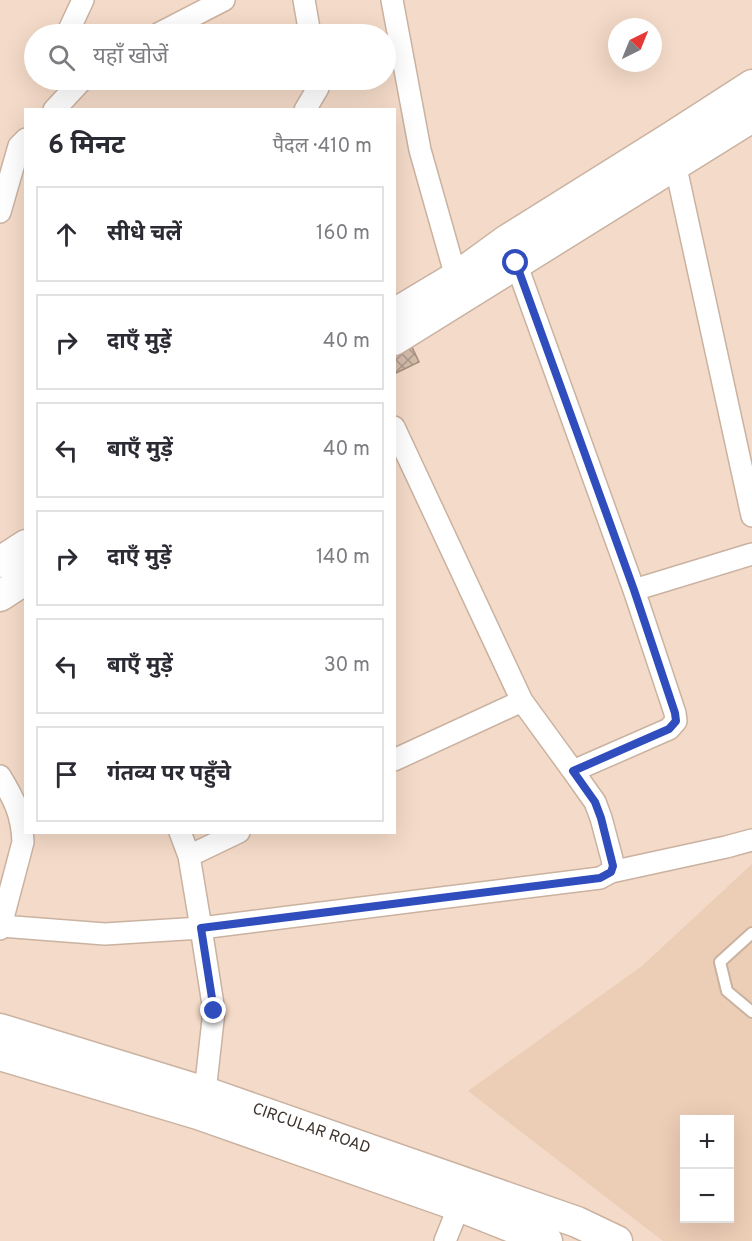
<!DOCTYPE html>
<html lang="hi">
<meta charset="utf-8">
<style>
:root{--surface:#fff;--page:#f7f7f7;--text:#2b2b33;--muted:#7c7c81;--line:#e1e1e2}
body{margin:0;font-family:Overpass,"Noto Sans Devanagari",sans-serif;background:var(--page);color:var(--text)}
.controls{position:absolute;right:18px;bottom:18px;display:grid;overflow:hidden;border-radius:0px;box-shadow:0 6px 24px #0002}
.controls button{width:54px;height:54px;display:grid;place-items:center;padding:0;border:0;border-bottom:2px solid var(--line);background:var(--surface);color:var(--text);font:30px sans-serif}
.compass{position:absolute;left:608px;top:18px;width:54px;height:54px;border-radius:50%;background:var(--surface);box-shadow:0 6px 24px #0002;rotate:43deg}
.stop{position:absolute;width:18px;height:18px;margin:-14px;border:4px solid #304dbe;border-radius:50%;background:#fff}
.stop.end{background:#304dbe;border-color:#fff;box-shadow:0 2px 6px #0008}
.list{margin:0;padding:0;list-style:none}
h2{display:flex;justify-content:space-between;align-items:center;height:78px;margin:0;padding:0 24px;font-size:26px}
h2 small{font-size:20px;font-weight:400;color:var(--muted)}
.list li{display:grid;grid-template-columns:39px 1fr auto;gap:18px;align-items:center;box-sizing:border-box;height:96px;margin:0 12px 12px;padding:0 12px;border:2px solid var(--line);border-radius:0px}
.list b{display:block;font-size:22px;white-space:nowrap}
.list em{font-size:20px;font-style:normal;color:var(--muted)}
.icon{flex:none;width:33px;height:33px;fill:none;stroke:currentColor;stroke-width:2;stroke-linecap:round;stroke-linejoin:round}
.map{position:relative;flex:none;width:752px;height:1241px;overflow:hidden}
.search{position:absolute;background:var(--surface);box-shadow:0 6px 24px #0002;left:24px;top:24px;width:372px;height:66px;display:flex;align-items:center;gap:15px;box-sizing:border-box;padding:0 21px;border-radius:33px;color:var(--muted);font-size:22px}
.panel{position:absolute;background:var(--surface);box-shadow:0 6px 24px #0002;left:24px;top:108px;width:372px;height:726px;border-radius:0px}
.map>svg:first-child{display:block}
.built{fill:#eccdb6;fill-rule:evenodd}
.building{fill:url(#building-cross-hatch);stroke:#a68f7e;stroke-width:1.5}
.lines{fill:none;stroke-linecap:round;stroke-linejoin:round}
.lane-casing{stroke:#cab2a1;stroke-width:14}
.street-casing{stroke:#cab2a1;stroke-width:24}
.secondary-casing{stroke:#cab2a1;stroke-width:33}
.lane{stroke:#fff;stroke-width:10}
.street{stroke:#fff;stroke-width:21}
.secondary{stroke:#fff;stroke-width:30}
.route{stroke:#304dbe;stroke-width:8}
.labels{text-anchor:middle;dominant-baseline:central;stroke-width:6;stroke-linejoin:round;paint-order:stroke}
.street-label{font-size:16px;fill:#3c322b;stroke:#fff}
</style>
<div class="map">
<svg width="752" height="1241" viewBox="0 0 752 1241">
<defs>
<pattern id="building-cross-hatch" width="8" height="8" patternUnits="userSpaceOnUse" patternTransform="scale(1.5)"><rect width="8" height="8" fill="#d4bcaa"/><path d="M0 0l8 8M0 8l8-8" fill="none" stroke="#ad998b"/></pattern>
</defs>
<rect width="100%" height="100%" fill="#f4dac8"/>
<path class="built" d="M752,864V1241H663L468,1091L642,966ZM684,1120H730V1218H684Z"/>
<path class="building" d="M402,326L419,362L394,374V330Z"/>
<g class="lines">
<defs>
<path id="lane" d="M752,933L720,962L727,991L752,1012"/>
<path id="street" d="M304,0L310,34
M392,0L420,150L456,277
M67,34L83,0
M158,34L224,0
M54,110L82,80
M305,110L318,88L319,80
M673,154L752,516
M0,212L19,146L26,139
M512,252L634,590L752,554
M394,427L522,701L394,760
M522,701L573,771L669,729L676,721L675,713L634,590
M0,776C14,799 22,814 23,842L0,929
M180,832L189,856L239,832
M189,856L201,928L600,878L611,872L613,866L612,859L601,818L595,802L573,771
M611,872L726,847L752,840
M1,926L105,934L201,928L214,1011L205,1092
M445,1241L459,1206"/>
<g id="secondary">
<path d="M394,314L456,277L507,240L670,138L752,85"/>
<path d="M394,340L752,117"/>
<path d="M0,562L26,545"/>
<path d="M0,596L26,579"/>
<path id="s1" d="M0,1029L205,1092L577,1222L617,1241"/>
<path d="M0,1055L198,1114L459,1206L547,1241"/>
</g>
</defs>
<use href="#lane" class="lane-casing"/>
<use href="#street" class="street-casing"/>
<use href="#secondary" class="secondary-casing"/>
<use href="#lane" class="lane"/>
<use href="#street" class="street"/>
<use href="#secondary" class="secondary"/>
</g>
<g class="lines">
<path class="route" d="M214,1011L201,928L600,878L611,872L613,866L601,818L595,802L573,771L669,729L676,721L675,713L634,590L516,263"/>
</g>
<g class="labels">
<g class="street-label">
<text stroke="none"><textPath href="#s1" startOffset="327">CIRCULAR ROAD</textPath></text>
</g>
</g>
</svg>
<div class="controls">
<button>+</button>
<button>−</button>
</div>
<svg class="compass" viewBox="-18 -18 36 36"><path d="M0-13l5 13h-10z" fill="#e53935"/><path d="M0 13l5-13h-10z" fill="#7c7c81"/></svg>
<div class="stop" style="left:516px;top:263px"></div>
<div class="stop end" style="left:214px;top:1011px"></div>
<div class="search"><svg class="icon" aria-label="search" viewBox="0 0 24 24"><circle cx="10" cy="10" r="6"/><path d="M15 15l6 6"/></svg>यहाँ खोजें</div>
<section class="panel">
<h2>6 मिनट<small>पैदल · 410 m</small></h2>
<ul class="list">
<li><svg class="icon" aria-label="ahead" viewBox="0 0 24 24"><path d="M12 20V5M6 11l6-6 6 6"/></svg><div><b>सीधे चलें</b></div><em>160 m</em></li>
<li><svg class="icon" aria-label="right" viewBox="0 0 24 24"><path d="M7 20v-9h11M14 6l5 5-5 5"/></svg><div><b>दाएँ मुड़ें</b></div><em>40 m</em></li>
<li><svg class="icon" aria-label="left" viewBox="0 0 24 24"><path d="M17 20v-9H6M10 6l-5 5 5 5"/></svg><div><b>बाएँ मुड़ें</b></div><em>40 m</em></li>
<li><svg class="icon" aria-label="right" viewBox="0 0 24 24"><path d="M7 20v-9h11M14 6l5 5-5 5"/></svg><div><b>दाएँ मुड़ें</b></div><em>140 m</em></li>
<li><svg class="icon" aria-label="left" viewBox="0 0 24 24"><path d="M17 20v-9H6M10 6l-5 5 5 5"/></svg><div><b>बाएँ मुड़ें</b></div><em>30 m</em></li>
<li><svg class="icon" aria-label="arrive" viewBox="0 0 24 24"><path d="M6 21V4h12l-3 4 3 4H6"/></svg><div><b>गंतव्य पर पहुँचे</b></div></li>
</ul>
</section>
</div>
